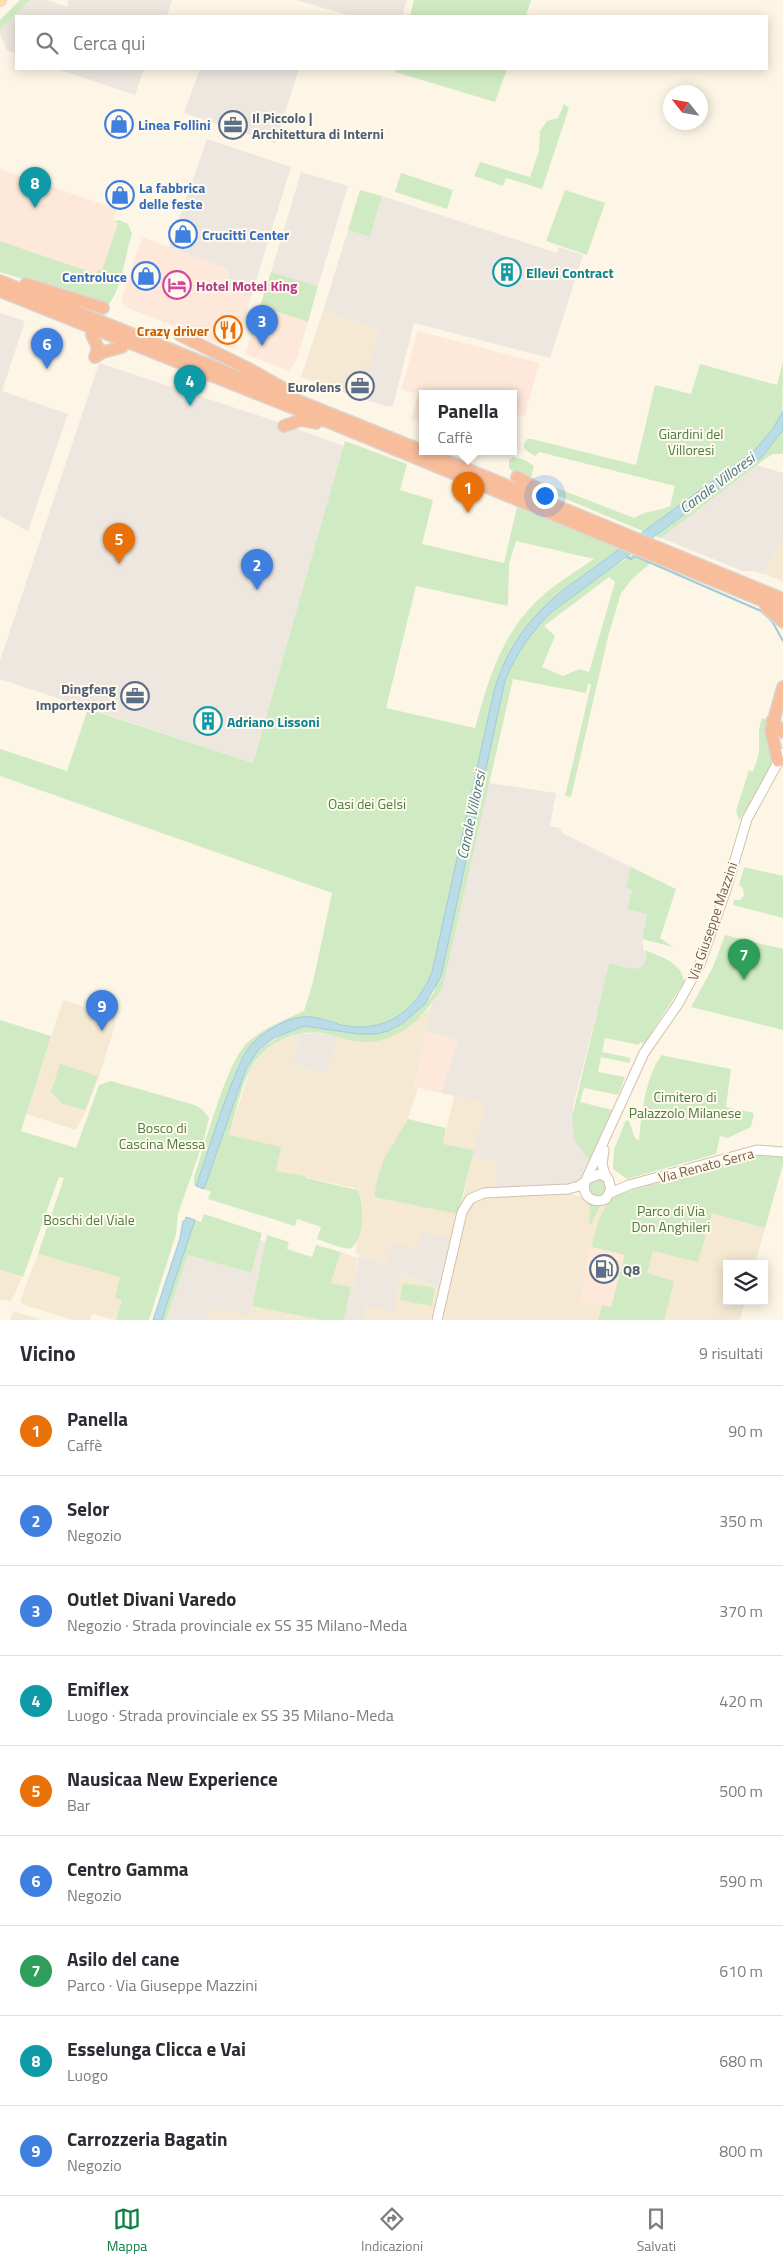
<!DOCTYPE html>
<html lang="it">
<meta charset="utf-8">
<style>
:root{--surface:#fff;--page:#f2f2f3;--text:#2b2b33;--muted:#7c7c81;--line:#e1e1e2;--accent:#0b8043}
body{margin:0;font-family:"Titillium Web",sans-serif;background:var(--page);color:var(--text)}
.controls{position:absolute;right:15px;bottom:15px;display:grid;overflow:hidden;border-radius:0px;box-shadow:0 2px 12px #0003}
.controls button{width:45px;height:45px;display:grid;place-items:center;padding:0;border:0;border-bottom:1px solid var(--line);background:var(--surface);color:var(--text);font:25px sans-serif}
.compass{position:absolute;left:663px;top:85px;width:45px;height:45px;border-radius:50%;background:var(--surface);box-shadow:0 2px 12px #0003;rotate:301deg}
.you{position:absolute;left:544px;top:495px;width:18px;height:18px;margin:-12px;border:4px solid #fff;border-radius:50%;background:#1a73e8;box-shadow:0 0 0 8px #1a73e833}
.badge{display:grid;place-items:center;width:32px;height:32px;border-radius:50%;background:var(--accent);color:#fff;font-size:16px;font-weight:700}
.pin{position:absolute;translate:-50% -41px;filter:drop-shadow(0 1px 2px #0008)}
.pin::after{content:'';position:absolute;top:26px;width:18px;height:15px;background:inherit;clip-path:polygon(0 0,100% 0,50% 100%)}
.popup{position:absolute;left:419px;top:390px;width:98px;height:65px;box-sizing:border-box;display:grid;place-content:center;border-radius:0px;background:var(--surface);filter:drop-shadow(0 1px 4px #0005);font-size:16px;white-space:nowrap;color:var(--muted)}
.popup b{font-size:19px;color:var(--text)}
.popup::after{content:'';position:absolute;left:50%;top:100%;margin-left:-10px;border:10px solid transparent;border-top-color:var(--surface)}
.list{margin:0;padding:0;list-style:none}
h2{display:flex;justify-content:space-between;align-items:center;height:65px;margin:0;padding:0 20px;font-size:21px}
h2 small{font-size:16px;font-weight:400;color:var(--muted)}
.list li{display:grid;grid-template-columns:32px 1fr auto;gap:15px;align-items:center;box-sizing:border-box;height:90px;padding:0 20px;border-top:1px solid var(--line)}
.list b{display:block;font-size:19px;white-space:nowrap}
.list p{margin:0;font-size:16px;white-space:nowrap;color:var(--muted)}
.list em{font-size:16px;font-style:normal;color:var(--muted)}
.icon{flex:none;width:28px;height:28px;fill:none;stroke:currentColor;stroke-width:2;stroke-linecap:round;stroke-linejoin:round}
.map{position:relative;flex:none;width:783px;height:1320px;overflow:hidden}
.search{position:absolute;background:var(--surface);box-shadow:0 2px 12px #0003;left:15px;right:15px;top:15px;height:55px;display:flex;align-items:center;gap:12px;box-sizing:border-box;padding:0 18px;border-radius:0px;color:var(--muted);font-size:19px}
.sheet{height:875px;background:var(--surface)}
nav{display:flex;justify-content:space-around;align-items:center;box-sizing:border-box;height:70px;border-top:1px solid var(--line);background:var(--surface);font-size:14px;color:var(--muted)}
nav a{display:grid;justify-items:center;gap:2px}
nav .on{color:var(--accent)}
.map>svg:first-child{display:block}
.residential{fill:#f5e9d4;fill-rule:evenodd}
.commercial{fill:#fde8d9}
.industrial{fill:#ede7e0}
.green{fill:#d0ebc3;fill-rule:evenodd}
.water{fill:#b9dce7;stroke:#9fcbd9}
.lines{fill:none;stroke-linecap:round;stroke-linejoin:round}
.stream{stroke:#9fcbd9;stroke-width:2}
.secondary-casing{stroke:#d4c1ab;stroke-width:11}
.primary-casing{stroke:#dcd5d0;stroke-width:12}
.highway-casing{stroke:#dcd5d0;stroke-width:14}
.secondary{stroke:#fff;stroke-width:9}
.primary{stroke:#fde29d;stroke-width:10}
.highway{stroke:#f8bd9b;stroke-width:11}
.labels{text-anchor:middle;dominant-baseline:central;stroke-width:4;stroke-linejoin:round;paint-order:stroke}
.service-label{font-size:14px;font-weight:bold;fill:#4e5e75;stroke:#fffaed;text-anchor:start}
.shop-label{font-size:14px;font-weight:bold;fill:#366cbe;stroke:#fffaed;text-anchor:start}
.culture-label{font-size:14px;font-weight:bold;fill:#0d838f;stroke:#fffaed;text-anchor:start}
.hotel-label{font-size:14px;font-weight:bold;fill:#b23c85;stroke:#fffaed;text-anchor:start}
.food-label{font-size:14px;font-weight:bold;fill:#c56008;stroke:#fffaed;text-anchor:end}
.park-label{font-size:14px;fill:#4d7d41;stroke:#fffaed}
.street-label{font-size:14px;fill:#775e4a;stroke:#fffaed}
.water-label{font-size:15px;font-style:italic;fill:#42788b;stroke:#fffaed}
</style>
<div class="map">
<svg width="783" height="1320" viewBox="0 0 783 1320">
<rect width="100%" height="100%" fill="#fdf6e6"/>
<path class="residential" d="M323,311L381,329L369,368L360,365L351,395L301,377Z
M783,542V582L764,574L780,543Z
M63,1000L115,1017V1026L99,1076L86,1111L76,1130L26,1114Z
M432,1004L414,1087L418,1088L406,1124L381,1167L374,1197L460,1214L454,1239L416,1250L386,1264L355,1253L363,1212L362,1201L355,1188L275,1171L229,1135L250,1070L262,1053L278,1041L299,1034L293,1064L326,1074L338,1037L356,1041L382,1040L403,1030L428,1010Z
M454,1096L485,1103L474,1150L443,1144Z
M760,1155L783,1164L755,1264H727V1301H745L740,1320H440L464,1210L478,1197L568,1192L593,1203H601L619,1194ZM589,1246L625,1255L611,1307L581,1301Z
M472,1157L497,1161L496,1191L481,1188L462,1202Z
M341,1252L358,1258L354,1288L331,1283Z
M38,1254L121,1277L115,1298L122,1300L116,1320L92,1314L90,1320H74L24,1305L20,1301Z
M0,1270L22,1278L11,1301L0,1300Z
M399,1274L442,1288L430,1320H363L366,1306Z
M252,1306L321,1320H208L212,1307L250,1316Z
M13,1311L43,1320H10Z"/>
<path class="commercial" d="M0,169L117,209L113,221L118,222L102,270L96,274L0,241Z
M142,237L231,270L225,288L251,297L235,350L126,307L121,302Z
M260,306L308,322L297,359L289,371L245,354Z
M418,331L539,363L525,416L518,415L516,420L513,419V394H423V423L411,420L418,394L401,389Z
M426,1031L458,1041L441,1093L414,1087Z
M588,1246L626,1255L611,1307L581,1301Z"/>
<path class="industrial" d="M30,0H47L67,7L69,0H172L167,16H16V54L7,50L0,35V29Z
M296,0H407L402,16H351Z
M57,69H144L135,95Z
M200,69H299L275,143L184,113Z
M207,139L291,167L251,297L224,288L230,270L169,247Z
M301,172L348,186L318,286L271,272Z
M382,196L557,253L559,247L583,255L550,358L414,323L393,406L388,407L351,395L360,365L369,367L380,329L323,311L348,230L370,237Z
M0,313L25,321L2,391L68,414L28,531L0,516Z
M99,363L281,423L344,446L253,763L0,679V661Z
M757,465L783,473V542L780,543L764,574L752,571H743L661,538Z
M489,783L556,793L550,826L560,828L562,833L631,867L627,888L632,889L647,914L642,939L646,961L643,966L634,969L609,964L573,1106L574,1139L590,1162L583,1179L575,1186L496,1191V1161L472,1157L485,1103L441,1093L458,1041L426,1031L432,1004L443,986Z
M318,1033L338,1037L326,1074L293,1064L299,1034Z
M423,1232L454,1239L442,1288L400,1274L394,1311L366,1306L363,1320H344L351,1287L354,1288L359,1255L386,1264L393,1243L416,1249Z
M260,1240L266,1242L250,1316L212,1308L208,1320H166L188,1255L250,1273Z"/>
<path class="green" d="M20,0H30L0,29V20Z
M414,0H531L526,16H410Z
M396,69H507L495,102L395,72Z
M564,104L569,108L542,189L506,178L503,186L474,176L480,162L530,177L539,151L540,131L547,121L558,118Z
M401,173L453,190L447,209L395,192Z
M360,190L382,196L370,237L348,230Z
M565,190L605,203L587,255L546,241Z
M119,220L128,224L132,234C124,257 124,283 109,304L106,305L0,272V241L96,274L98,269L102,270L118,223L113,221Z
M271,272L318,286L308,322L260,306Z
M783,361C783,374 783,401 782,412C775,432 758,448 742,461L645,532L542,489L514,473L509,468V460L513,457L525,460L534,466L531,478L634,518C649,509 655,513 670,506L675,486L539,452L535,456L524,449V444L527,439H532L636,465L655,385L691,394L700,364L777,385Z
M783,430V454H773L765,459L661,538L655,536L762,457Z
M345,441L407,464L400,490L433,500L422,544L504,563L517,507L621,549C566,589 529,609 499,674L432,972C418,1005 395,1028 358,1027C342,1026 328,1019 313,1018C289,1016 262,1032 247,1050C239,1060 235,1073 231,1085C218,1118 208,1152 196,1186L194,1185V1177C205,1146 226,1063 247,1043C263,1028 285,1020 304,1011L313,982L332,893L0,776V749L67,771L88,709L253,763ZM516,541L594,559C581,568 566,577 553,587C504,625 491,671 475,728L386,708L416,586L508,606L509,564Z
M633,554L653,561L632,579L621,593L608,637L571,797L565,796L591,685L588,683L586,693L513,679L443,986C428,1013 402,1040 370,1042C353,1043 337,1036 321,1033C297,1030 271,1041 256,1060C241,1081 237,1111 229,1135L281,1147L276,1171L305,1176L306,1178L357,1190C365,1201 365,1240 351,1248C346,1251 324,1241 317,1239L321,1227L297,1219L295,1226L208,1199L211,1192L204,1189L242,1080L247,1067L259,1049L287,1032L304,1026L345,1033L403,1023L425,1004L434,992L505,681C528,619 580,590 633,554ZM609,577L615,582L589,672L579,669L563,676L542,667L555,636L544,626Z
M762,718L769,721L774,760L753,800L739,820L736,811L749,770L753,772L759,753V729Z
M631,867L676,889L660,938L673,947L642,939L647,914L627,909L632,890L626,888Z
M744,867L783,876V918L733,905L734,900H740L744,895L743,888L739,885Z
M725,935L783,949V1030L691,1007L713,967Z
M645,950C661,957 682,962 684,982L644,1044L640,1042L639,1045L605,1038L602,1052L631,1058L629,1063L601,1057L598,1072L625,1077L618,1095L584,1088L580,1102L613,1110L590,1162L574,1140L572,1117L609,963C625,967 650,978 645,950Z
M0,1020L51,1036L21,1131L76,1148L99,1085L111,1081L195,1105L203,1110L209,1118L204,1139L178,1214L176,1234L149,1320H116L122,1300L115,1298L120,1277L38,1254L64,1178L59,1177L23,1277L0,1270Z
M660,1055L731,1069L726,1107L754,1113L751,1127L728,1138L720,1136L716,1154L627,1179L613,1169L614,1149L626,1120L629,1121L635,1138L639,1141C642,1112 644,1086 658,1060L660,1059Z
M60,1064L98,1076L85,1110L63,1104L51,1092Z
M408,1119L446,1128L443,1144L474,1150L458,1214L374,1197L378,1176L384,1159Z
M769,1154L783,1156V1164L765,1228L712,1213L698,1262L653,1251L647,1273L674,1281L664,1320H598L602,1305L611,1307L625,1255L592,1247C595,1230 602,1202 619,1194L750,1157Z
M589 1188a9 9 0 1 1 18 0a9 9 0 1 1-18 0Z
M590,1203L601,1204L591,1224L589,1223Z
M204,1214L262,1233L251,1273L188,1255L166,1320H162C172,1287 184,1251 195,1220L201,1222Z
M267,1235L289,1242L287,1249L312,1257L316,1245L341,1252L331,1283L351,1287L344,1320H321L252,1306Z
M403,1283L435,1288L432,1306L400,1300Z"/>
<path class="water" d="M783,411V430L762,457L553,611C531,632 516,653 505,681L441,976L425,1004L403,1023L388,1031L376,1034H357L304,1026L274,1038L259,1049L247,1067L242,1080L204,1189L196,1186C208,1152 218,1118 231,1085C237,1071 241,1056 252,1044C262,1032 285,1019 301,1017C315,1015 330,1022 342,1025C386,1034 416,1011 432,972L494,691C506,649 529,618 562,591L755,450L772,430Z
M186,1217L195,1220C185,1251 172,1287 162,1320H153L180,1238L183,1221H185Z"/>
<g class="lines">
<path class="stream" d="M627,557L631,559L635,556L761,611L772,621L783,641"/>
<defs>
<path id="secondary" d="M604,1150L602,1165L606,1177
M589,1178L600,1174L608,1178L611,1189L606,1199C593,1204 582,1197 585,1182L644,1053L678,1004L700,964L726,890L747,819L783,753
M610,1193L629,1185L757,1150L783,1152
M437,1320L462,1212L470,1199L484,1193L568,1189L579,1186L585,1182"/>
<path id="primary" d="M0,1L1,0"/>
<path id="highway" d="M0,281L423,451
M26,284L103,308
M0,291L336,425L783,609
M92,335L98,348L95,357
M180,335L249,369L283,388
M95,357L103,352L122,347
M284,426L301,420L316,423
M425,452L783,599
M517,477L550,496
M766,607L783,622
M772,721L783,732
M778,761L771,730L783,687"/>
</defs>
<use href="#secondary" class="secondary-casing"/>
<use href="#primary" class="primary-casing"/>
<use href="#highway" class="highway-casing"/>
<use href="#secondary" class="secondary"/>
<use href="#primary" class="primary"/>
<use href="#highway" class="highway"/>
</g>
<defs>
<symbol id="shop-ring" viewBox="-11 -11 22 22"><circle r="9.5" fill="#fffaed" stroke="#3f7fe0" stroke-width="1.5"/><path d="M-5-2.5h2.3a2.7 3.5 0 0 1 5.4 0H5L5.5 6h-11ZM-1.5-2.5h3a1.5 2.3 0 0 0-3 0Z" fill="#3f7fe0"/></symbol>
<symbol id="office-ring" viewBox="-11 -11 22 22"><circle r="9.5" fill="#fffaed" stroke="#5c6f8a" stroke-width="1.5"/><path d="M-6-3h4V-5.5h4V-3h4V5H-6ZM-1-4.5V-3h2v-1.5ZM-6 0V1H6V0Z" fill="#5c6f8a"/></symbol>
<symbol id="building-ring" viewBox="-11 -11 22 22"><circle r="9.5" fill="#fffaed" stroke="#0f9aa8" stroke-width="1.5"/><path d="M-4-6H4V6H1V3H-1V6H-4ZM-2.5-4.3h1.7v1.8h-1.7ZM.8-4.3h1.7v1.8H.8ZM-2.5-1h1.7V.8h-1.7ZM.8-1h1.7V.8H.8Z" fill="#0f9aa8"/></symbol>
<symbol id="hotel-ring" viewBox="-11 -11 22 22"><circle r="9.5" fill="#fffaed" stroke="#d1479c" stroke-width="1.5"/><path d="M-6-4.5h1.5V1H6V5H4.5V3h-9V5H-6ZM-4 0a1.8 1.8 0 1 1 3.6 0ZM.5 0V-2.5h3Q6-2.5 6 0Z" fill="#d1479c"/></symbol>
<symbol id="restaurant-ring" viewBox="-11 -11 22 22"><circle r="9.5" fill="#fffaed" stroke="#e8710a" stroke-width="1.5"/><path d="M-5-6h1v4h1v-4h1v4h1v-4h1v5L-1.5 .5V6h-2V.5L-5-1ZM5-6V6H3V1.5H1.5Q1.5-4 5-6Z" fill="#e8710a"/></symbol>
<symbol id="fuel-ring" viewBox="-11 -11 22 22"><circle r="9.5" fill="#fffaed" stroke="#5c6f8a" stroke-width="1.5"/><path d="M-5.5-6h7V0h2V4h1.3V-2.5L3-4.5l.8-.8L6-3V5H2.5V1h-1V6h-7ZM-4.2-4.7v3.2H.2V-4.7Z" fill="#5c6f8a"/></symbol>
</defs>
<g fill-rule="evenodd">
<use href="#shop-ring" x="103" y="108" width="32" height="32"/>
<use href="#office-ring" x="217" y="109" width="32" height="32"/>
<use href="#shop-ring" x="104" y="179" width="32" height="32"/>
<use href="#shop-ring" x="167" y="218" width="32" height="32"/>
<use href="#building-ring" x="491" y="256" width="32" height="32"/>
<use href="#shop-ring" x="130" y="260" width="32" height="32"/>
<use href="#hotel-ring" x="161" y="269" width="32" height="32"/>
<use href="#restaurant-ring" x="212" y="314" width="32" height="32"/>
<use href="#office-ring" x="344" y="370" width="32" height="32"/>
<use href="#office-ring" x="119" y="680" width="32" height="32"/>
<use href="#building-ring" x="192" y="705" width="32" height="32"/>
<use href="#fuel-ring" x="588" y="1253" width="32" height="32"/>
</g>
<g class="labels">
<g class="service-label">
<text x="252" y="117">Il Piccolo |<tspan x="252" dy="16">Architettura di Interni</tspan></text>
<text x="341" y="386" text-anchor="end">Eurolens</text>
<text x="116" y="688" text-anchor="end">Dingfeng<tspan x="116" dy="16">Importexport</tspan></text>
<text x="623" y="1269">Q8</text>
</g>
<g class="shop-label">
<text x="138" y="124">Linea Follini</text>
<text x="139" y="187">La fabbrica<tspan x="139" dy="16">delle feste</tspan></text>
<text x="202" y="234">Crucitti Center</text>
<text x="127" y="276" text-anchor="end">Centroluce</text>
</g>
<g class="culture-label">
<text x="526" y="272">Ellevi Contract</text>
<text x="227" y="721">Adriano Lissoni</text>
</g>
<g class="hotel-label">
<text x="196" y="285">Hotel Motel King</text>
</g>
<g class="food-label">
<text x="209" y="330">Crazy driver</text>
</g>
<g class="park-label">
<text x="691" y="433">Giardini del<tspan x="691" dy="16">Villoresi</tspan></text>
<text x="367" y="803">Oasi dei Gelsi</text>
<text x="685" y="1096">Cimitero di<tspan x="685" dy="16">Palazzolo Milanese</tspan></text>
<text x="162" y="1127">Bosco di<tspan x="162" dy="16">Cascina Messa</tspan></text>
<text x="671" y="1210">Parco di Via<tspan x="671" dy="16">Don Anghileri</tspan></text>
<text x="89" y="1219">Boschi del Viale</text>
</g>
<g class="street-label">
<text transform="translate(712 921) rotate(-71)">Via Giuseppe Mazzini</text>
<text transform="translate(706 1165) rotate(-15)">Via Renato Serra</text>
</g>
<g class="water-label">
<text transform="translate(717 483) rotate(-37)">Canale Villoresi</text>
<text transform="translate(471 815) rotate(-78)">Canale Villoresi</text>
</g>
</g>
</svg>
<div class="controls">
<button><svg class="icon" aria-label="layers" viewBox="0 0 24 24"><path d="M12 4l9 5-9 5-9-5zM3 14l9 5 9-5"/></svg></button>
</div>
<svg class="compass" viewBox="-18 -18 36 36"><path d="M0-13l5 13h-10z" fill="#e53935"/><path d="M0 13l5-13h-10z" fill="#7c7c81"/></svg>
<div class="you"></div>
<div class="pin badge" style="left:468px;top:513px;background:#e8710a">1</div>
<div class="popup"><b>Panella</b>Caffè</div>
<div class="pin badge" style="left:257px;top:590px;background:#3f7fe0">2</div>
<div class="pin badge" style="left:262px;top:346px;background:#3f7fe0">3</div>
<div class="pin badge" style="left:190px;top:406px;background:#0f9aa8">4</div>
<div class="pin badge" style="left:119px;top:564px;background:#e8710a">5</div>
<div class="pin badge" style="left:47px;top:369px;background:#3f7fe0">6</div>
<div class="pin badge" style="left:744px;top:980px;background:#2e9e5b">7</div>
<div class="pin badge" style="left:35px;top:208px;background:#0f9aa8">8</div>
<div class="pin badge" style="left:102px;top:1031px;background:#3f7fe0">9</div>
<div class="search"><svg class="icon" aria-label="search" viewBox="0 0 24 24"><circle cx="10" cy="10" r="6"/><path d="M15 15l6 6"/></svg>Cerca qui</div>
</div>
<section class="sheet">
<h2>Vicino<small>9 risultati</small></h2>
<ul class="list">
<li><span class="badge" style="background:#e8710a">1</span><div><b>Panella</b><p>Caffè</p></div><em>90 m</em></li>
<li><span class="badge" style="background:#3f7fe0">2</span><div><b>Selor</b><p>Negozio</p></div><em>350 m</em></li>
<li><span class="badge" style="background:#3f7fe0">3</span><div><b>Outlet Divani Varedo</b><p>Negozio · Strada provinciale ex SS 35 Milano-Meda</p></div><em>370 m</em></li>
<li><span class="badge" style="background:#0f9aa8">4</span><div><b>Emiflex</b><p>Luogo · Strada provinciale ex SS 35 Milano-Meda</p></div><em>420 m</em></li>
<li><span class="badge" style="background:#e8710a">5</span><div><b>Nausicaa New Experience</b><p>Bar</p></div><em>500 m</em></li>
<li><span class="badge" style="background:#3f7fe0">6</span><div><b>Centro Gamma</b><p>Negozio</p></div><em>590 m</em></li>
<li><span class="badge" style="background:#2e9e5b">7</span><div><b>Asilo del cane</b><p>Parco · Via Giuseppe Mazzini</p></div><em>610 m</em></li>
<li><span class="badge" style="background:#0f9aa8">8</span><div><b>Esselunga Clicca e Vai</b><p>Luogo</p></div><em>680 m</em></li>
<li><span class="badge" style="background:#3f7fe0">9</span><div><b>Carrozzeria Bagatin</b><p>Negozio</p></div><em>800 m</em></li>
</ul>
</section>
<nav>
<a class="on"><svg class="icon" aria-label="map" viewBox="0 0 24 24"><path d="M3 6l6-2 6 2 6-2v14l-6 2-6-2-6 2zM9 4v14M15 6v14"/></svg>Mappa</a>
<a><svg class="icon" aria-label="directions" viewBox="0 0 24 24"><path d="M12 3l9 9-9 9-9-9zM9 14v-3h6M13 9l2 2-2 2"/></svg>Indicazioni</a>
<a><svg class="icon" aria-label="saved" viewBox="0 0 24 24"><path d="M7 4h10v16l-5-4-5 4z"/></svg>Salvati</a>
</nav>
